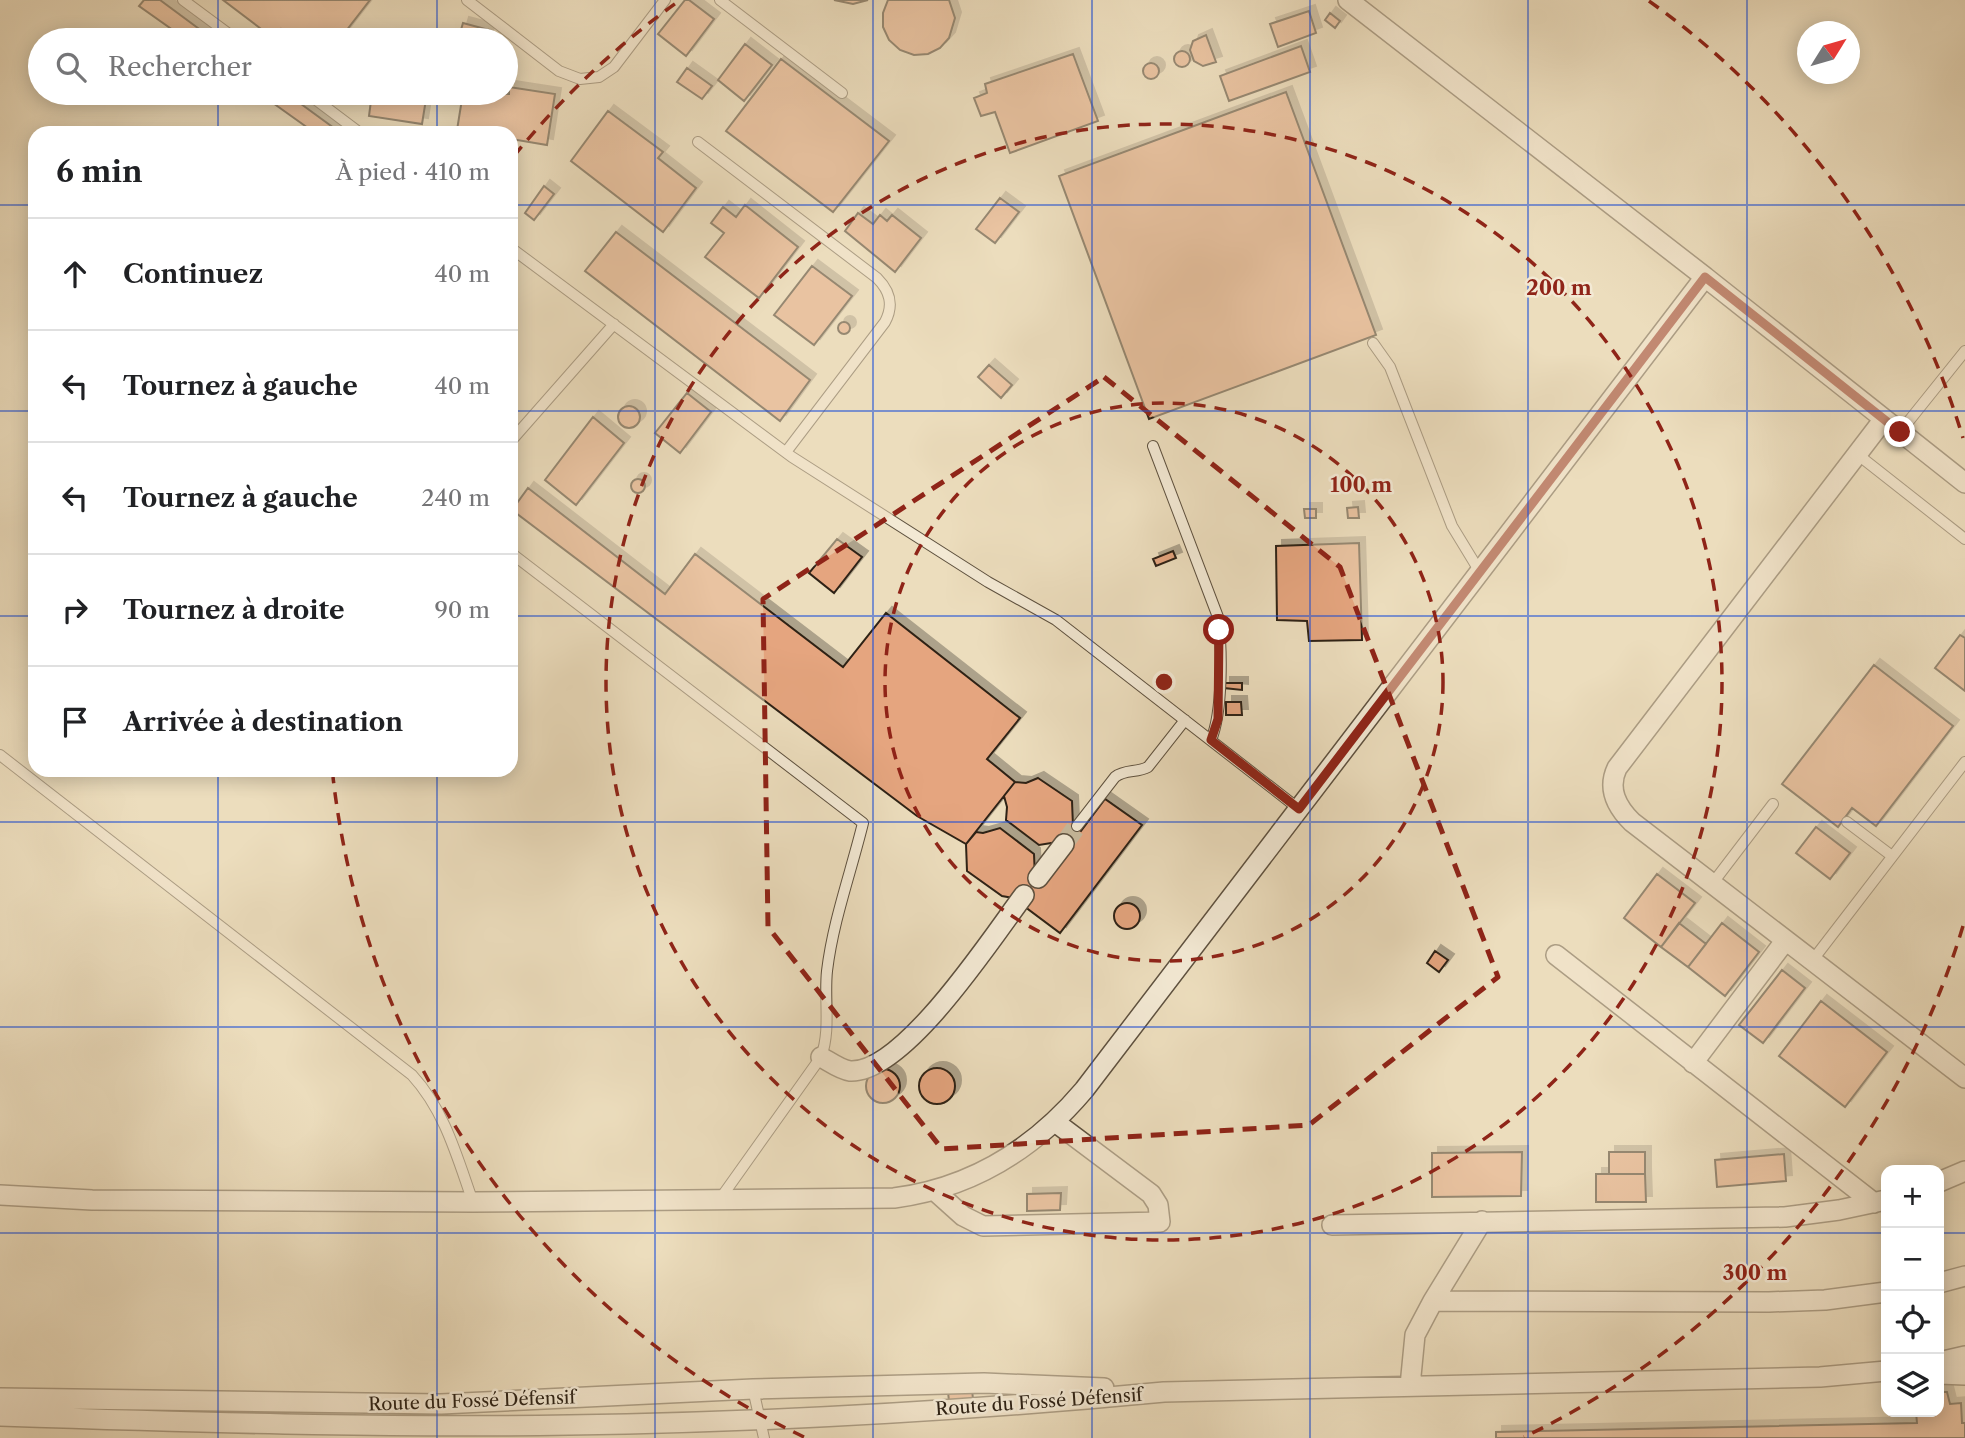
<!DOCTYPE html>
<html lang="fr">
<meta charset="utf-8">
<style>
:root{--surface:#fff;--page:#f2f2f2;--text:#202124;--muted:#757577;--line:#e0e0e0}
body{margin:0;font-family:"Libre Caslon Text",serif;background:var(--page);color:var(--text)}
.controls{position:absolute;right:21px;bottom:21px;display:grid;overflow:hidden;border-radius:14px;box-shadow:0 4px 18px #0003}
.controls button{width:63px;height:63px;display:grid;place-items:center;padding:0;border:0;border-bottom:2px solid var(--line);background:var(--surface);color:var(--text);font:35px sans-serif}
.compass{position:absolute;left:1797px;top:21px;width:63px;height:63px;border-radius:50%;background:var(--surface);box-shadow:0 4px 18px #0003;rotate:53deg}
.stop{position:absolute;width:21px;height:21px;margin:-16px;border:5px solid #8f2418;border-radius:50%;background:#fff}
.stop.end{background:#8f2418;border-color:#fff;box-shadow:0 2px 7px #0008}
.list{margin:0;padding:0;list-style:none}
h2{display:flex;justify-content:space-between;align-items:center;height:91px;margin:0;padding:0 28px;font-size:30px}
h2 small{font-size:23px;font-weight:400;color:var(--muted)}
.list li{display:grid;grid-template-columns:46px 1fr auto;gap:21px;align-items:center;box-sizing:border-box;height:112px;padding:0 28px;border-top:2px solid var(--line)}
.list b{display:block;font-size:26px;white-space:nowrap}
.list em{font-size:23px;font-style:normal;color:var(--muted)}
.icon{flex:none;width:38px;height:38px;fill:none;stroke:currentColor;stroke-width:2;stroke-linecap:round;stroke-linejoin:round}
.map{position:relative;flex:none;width:1965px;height:1438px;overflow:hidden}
.search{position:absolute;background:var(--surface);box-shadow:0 4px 18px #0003;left:28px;top:28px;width:490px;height:77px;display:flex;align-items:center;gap:18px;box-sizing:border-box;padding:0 24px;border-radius:38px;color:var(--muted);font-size:26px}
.panel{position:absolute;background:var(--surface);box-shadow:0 4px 18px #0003;left:28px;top:126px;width:490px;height:651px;border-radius:21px}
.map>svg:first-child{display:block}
.building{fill:#e5a57f;stroke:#2e2215;stroke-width:2;filter:url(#shadow)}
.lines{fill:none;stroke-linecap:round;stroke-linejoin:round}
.minor-tunnel{stroke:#c6b89b;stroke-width:19;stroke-dasharray:19 10;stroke-linecap:butt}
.service-casing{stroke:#5e513f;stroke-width:12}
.minor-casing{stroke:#5e513f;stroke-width:22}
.service{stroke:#f3e9d4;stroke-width:10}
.minor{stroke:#f3e9d4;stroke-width:19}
.route{stroke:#8f2418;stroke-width:9}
.marked{fill:none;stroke:#8f2418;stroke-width:5;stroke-dasharray:14 9;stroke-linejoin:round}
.grid{fill:none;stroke:#1d4ed8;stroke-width:2;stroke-opacity:0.55}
.ring{fill:none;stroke:#8f2418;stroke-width:3.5;stroke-dasharray:12 9}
.labels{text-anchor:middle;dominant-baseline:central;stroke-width:5;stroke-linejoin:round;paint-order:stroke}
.street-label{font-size:18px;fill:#2e2215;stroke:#f3e9d4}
.centre{fill:#8f2418;stroke:#f3e9d4;stroke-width:3.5}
.ring-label{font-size:21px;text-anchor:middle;font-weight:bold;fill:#8f2418;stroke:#f3e9d4;stroke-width:5;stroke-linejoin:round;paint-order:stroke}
</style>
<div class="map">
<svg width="1965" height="1438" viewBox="0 0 1965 1438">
<defs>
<filter id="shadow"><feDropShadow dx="6" dy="-6" stdDeviation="0" flood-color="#0004"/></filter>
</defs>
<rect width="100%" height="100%" fill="#ecddbd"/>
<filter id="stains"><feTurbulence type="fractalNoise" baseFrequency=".00286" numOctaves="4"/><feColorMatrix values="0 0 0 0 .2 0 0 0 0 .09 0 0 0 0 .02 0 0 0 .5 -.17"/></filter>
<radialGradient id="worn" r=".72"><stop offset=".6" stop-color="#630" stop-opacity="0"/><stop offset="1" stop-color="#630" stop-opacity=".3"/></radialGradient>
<path class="building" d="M144,0H160L214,40H187L139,6Z
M223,0H370L339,40H293L281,29L273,38Z
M685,0H689L714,19L686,56L658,34Z
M834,0H868L853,4Z
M888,0H949L955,18L949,38L940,48L928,54L914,55L900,50L889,40L883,27V13Z
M1309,11L1316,33L1278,47L1270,24Z
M1330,13L1340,21L1335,28L1325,20Z
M463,23L489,30L486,40H458Z
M1206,35L1216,62L1203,66L1194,61L1190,50L1193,41Z
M745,44L772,65L744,101L718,80Z
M1301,46L1310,72L1229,101L1220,76Z
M1174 59a8 8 0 1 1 16 0a8 8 0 1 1-16 0Z
M1073,54L1098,121L1010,153L995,112L981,116L974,98L987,93L985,84Z
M781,59L889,141L833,212L726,131Z
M1143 71a8 8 0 1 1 16 0a8 8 0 1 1-16 0Z
M687,68L712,86L702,99L677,82Z
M509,87L555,94L547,145L511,139V133H475L457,130L463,93L509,94Z
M1286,92L1376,335L1149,419L1059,176Z
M259,93H286L338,131L315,133Z
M372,93H427L422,124L369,116Z
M608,111L663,152L658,158L696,188L663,232L571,161Z
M544,186L554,194L534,220L525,213Z
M1000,198L1019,212L995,243L976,229Z
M745,205L798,247L759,298L705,257L724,233L711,223L723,207L736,217Z
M858,213L873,224L880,215L887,221L892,215L921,238L895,272L845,231Z
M616,232L810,380L780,421L585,271Z
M812,266L852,296L814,345L774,315Z
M838 328a6 6 0 1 1 12 0a6 6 0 1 1-12 0Z
M989,365L1012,385L1001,398L978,377Z
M687,393L711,412L680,453L655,433Z
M618 417a11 11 0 1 1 22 0a11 11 0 1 1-22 0Z
M593,417L624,443L576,505L545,480Z
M631 486a7 7 0 1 1 14 0a7 7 0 1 1-14 0Z
M528,488L665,594L695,554L843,667L886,613L1020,718L987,759L1015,782L966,844L917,816L512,510Z
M1358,507L1359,518H1348L1347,508Z
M1304,509H1316V518H1305Z
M837,539L862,557L834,593L809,573Z
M1359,543L1362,640L1309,641L1307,621L1277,620L1276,546Z
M1173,551L1176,558L1156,566L1153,559Z
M1960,635L1965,638V691L1935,668Z
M1874,665L1953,726L1876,826L1852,808L1838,827L1782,784Z
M1224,683H1242V690L1224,688Z
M1226,702H1241L1242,715H1226Z
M1038,778L1072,801L1073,826L1081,831L1105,799L1142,825L1060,933L1013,898L1002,896L967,871L966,844L976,832L983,833L1000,828L1034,854L1035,878L1064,841L1039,845L1006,820L1007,807L1004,796L1015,782L1026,783Z
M1816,827L1850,853L1830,879L1796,853Z
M1657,874L1695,903L1661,947L1624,918Z
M1114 916a13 13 0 1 1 26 0a13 13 0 1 1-26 0Z
M1679,923L1706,944L1688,967L1661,947Z
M1722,923L1759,952L1725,996L1688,967Z
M1435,951L1448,960L1439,972L1427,963Z
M1782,970L1805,988L1763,1043L1739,1025Z
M1821,1001L1887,1052L1845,1107L1779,1056Z
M919 1086a18 18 0 1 1 36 0a18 18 0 1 1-36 0Z
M866 1086a17 17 0 1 1 34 0a17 17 0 1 1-34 0Z
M1522,1152L1521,1196L1432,1197V1153Z
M1609,1152H1645V1174H1609Z
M1784,1154L1786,1181L1717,1187L1715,1160Z
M1596,1174H1645L1646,1202H1596Z
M1061,1193L1060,1210L1027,1211V1194Z
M972,1390L973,1399L949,1401L948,1392Z
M1939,1392H1947L1950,1404L1961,1403L1962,1423H1965V1438H1496V1432L1917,1423L1916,1412H1939Z"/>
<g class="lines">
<path class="minor-tunnel" d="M1064,844L1077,826"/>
<defs>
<path id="service" d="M183,0L237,40
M467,0L559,71L580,79L599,77L614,67L665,0
M720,0L842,93
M307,93L360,133
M698,142L877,278C890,291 894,305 885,322L786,452
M511,248L792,457L988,582L1056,620L1299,809
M1373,343L1390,367L1452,526L1480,572
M1900,432L1965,351
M511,441L614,324
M1153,446L1218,617C1222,649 1223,711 1211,740
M1857,454L1965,539
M511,553L863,823C851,872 833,921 827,971C824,999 831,1030 821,1057L720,1199
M0,755L412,1075C445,1111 457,1157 473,1202
M1847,822L1892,856
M1077,826L1115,777C1125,769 1137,773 1148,767L1185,720
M1712,884L1773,804
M1812,961L1965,762
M753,1389L764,1438"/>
<path id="minor" d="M1705,277L1965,483
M1884,419L1617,768C1607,789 1617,807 1632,822L1965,1078
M1038,878L1064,844
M1556,955L1874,1203
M821,1057C830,1062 841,1070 850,1071C904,1074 993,936 1024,895
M1693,1063L1785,941
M1939,1182L1965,1171
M934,1190L963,1216L983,1226L1160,1222L1158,1205L1151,1194L1055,1122
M0,1195L92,1200L473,1202L894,1198C971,1188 1034,1149 1084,1090L1705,277L1348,0
M1332,1225L1785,1217L1839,1210L1886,1200
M1939,1283L1965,1276
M1433,1301L1482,1221
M1939,1362L1965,1356
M1939,1374L1965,1375
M1410,1386L1415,1335L1433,1301L1769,1302L1825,1300L1886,1292
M0,1398L441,1404L753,1389L984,1383L1104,1388
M0,1416C209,1423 418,1429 627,1424C806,1420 986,1409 1164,1392L1820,1377L1886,1371"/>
</defs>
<use href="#service" class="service-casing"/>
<use href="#minor" class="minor-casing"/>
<use href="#service" class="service"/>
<use href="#minor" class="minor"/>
</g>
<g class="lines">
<path class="route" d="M1219,630L1218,719L1211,740L1299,809L1705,277L1900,432"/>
</g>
<path d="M0 0H1965V1438H0ZM1104,377L1340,567L1498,977L1309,1125L942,1149L768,927L763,599Z" fill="#ecddbd" fill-opacity=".55" fill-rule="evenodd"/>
<path class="marked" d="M1104,377L1340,567L1498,977L1309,1125L942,1149L768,927L763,599Z"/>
<path class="grid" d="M218,0V40M437,0V40M655,0V1438M873,0V1438M1092,0V1438M1310,0V1438M1528,0V1438M1747,0V1438M218,93V133M437,93V133M0,205H35M511,205H1965M0,411H35M511,411H1965M0,616H35M511,616H1965M218,770V1438M437,770V1438M0,822H1965M0,1027H1965M0,1233H1886M1939,1233H1965"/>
<g class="ring">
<circle cx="1164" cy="682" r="279"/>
<circle cx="1164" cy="682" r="558"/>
<path d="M1963 926A836 836 0 0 1 1524 1437M804 1437A836 836 0 0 1 333 777M514 156A836 836 0 0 1 679 1M1649 1A836 836 0 0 1 1963 438"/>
</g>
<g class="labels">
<g class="street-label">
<text transform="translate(472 1401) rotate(-2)">Route du Fossé Défensif</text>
<text transform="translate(1039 1402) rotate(-4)">Route du Fossé Défensif</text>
</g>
</g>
<circle cx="1164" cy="682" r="10" class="centre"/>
<g class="ring-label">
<text x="1559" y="295">200 m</text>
<text x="1361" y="492">100 m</text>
<text x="1755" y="1280">300 m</text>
</g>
<rect width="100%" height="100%" filter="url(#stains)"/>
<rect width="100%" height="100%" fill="url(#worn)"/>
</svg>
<div class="controls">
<button>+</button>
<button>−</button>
<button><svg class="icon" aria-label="locate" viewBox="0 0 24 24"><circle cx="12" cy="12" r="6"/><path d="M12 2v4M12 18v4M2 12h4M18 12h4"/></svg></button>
<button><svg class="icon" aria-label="layers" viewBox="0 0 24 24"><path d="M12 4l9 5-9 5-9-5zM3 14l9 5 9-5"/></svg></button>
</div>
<svg class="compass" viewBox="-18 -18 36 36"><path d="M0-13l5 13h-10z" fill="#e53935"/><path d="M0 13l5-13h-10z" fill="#757577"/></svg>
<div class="stop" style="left:1219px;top:630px"></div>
<div class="stop end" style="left:1900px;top:432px"></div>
<div class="search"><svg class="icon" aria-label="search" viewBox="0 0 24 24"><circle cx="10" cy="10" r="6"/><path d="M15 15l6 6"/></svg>Rechercher</div>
<section class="panel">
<h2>6 min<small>À pied · 410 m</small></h2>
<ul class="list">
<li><svg class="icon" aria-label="ahead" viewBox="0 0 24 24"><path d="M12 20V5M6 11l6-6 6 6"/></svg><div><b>Continuez</b></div><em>40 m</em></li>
<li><svg class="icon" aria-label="left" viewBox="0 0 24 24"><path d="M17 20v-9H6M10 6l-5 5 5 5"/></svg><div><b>Tournez à gauche</b></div><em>40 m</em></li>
<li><svg class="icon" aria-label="left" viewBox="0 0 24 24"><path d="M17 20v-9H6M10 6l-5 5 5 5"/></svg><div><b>Tournez à gauche</b></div><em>240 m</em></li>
<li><svg class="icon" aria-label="right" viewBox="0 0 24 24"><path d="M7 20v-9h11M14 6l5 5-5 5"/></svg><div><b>Tournez à droite</b></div><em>90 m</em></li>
<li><svg class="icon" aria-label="arrive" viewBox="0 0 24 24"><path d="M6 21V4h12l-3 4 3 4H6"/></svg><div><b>Arrivée à destination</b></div></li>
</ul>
</section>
</div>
